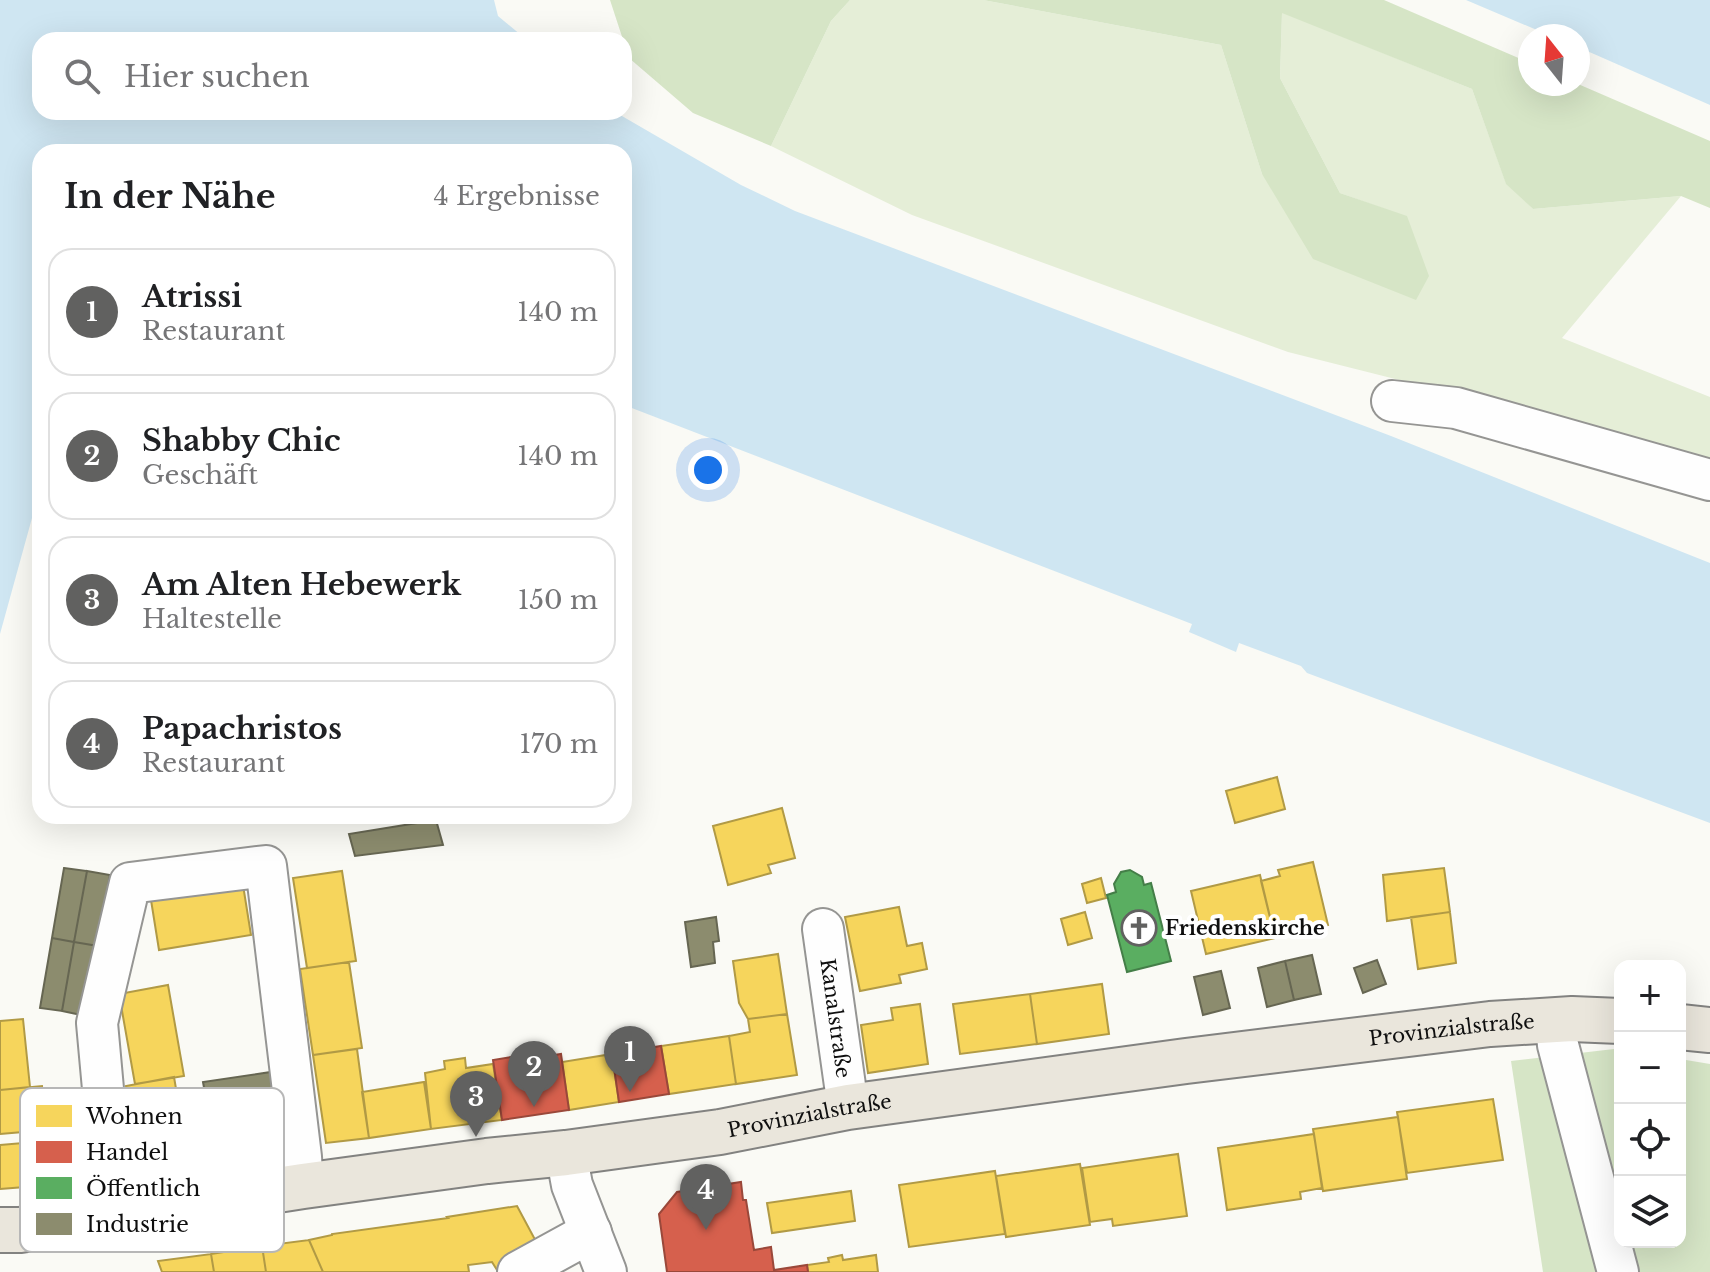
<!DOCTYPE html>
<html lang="de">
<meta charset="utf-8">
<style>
:root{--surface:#fff;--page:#f2f2f2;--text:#202124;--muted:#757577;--line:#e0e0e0;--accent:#616160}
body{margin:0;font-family:"Libre Baskerville",serif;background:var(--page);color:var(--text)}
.controls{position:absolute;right:24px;bottom:24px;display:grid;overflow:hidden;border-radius:16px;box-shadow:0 8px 32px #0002}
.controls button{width:72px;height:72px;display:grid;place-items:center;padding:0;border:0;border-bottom:2px solid var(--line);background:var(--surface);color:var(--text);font:40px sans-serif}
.compass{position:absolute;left:1518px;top:24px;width:72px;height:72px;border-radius:50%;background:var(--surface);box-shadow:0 8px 32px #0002;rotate:343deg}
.you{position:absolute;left:708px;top:470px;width:28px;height:28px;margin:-20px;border:6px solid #fff;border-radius:50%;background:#1a73e8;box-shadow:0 0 0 12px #1a73e833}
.badge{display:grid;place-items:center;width:52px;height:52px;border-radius:50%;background:var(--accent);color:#fff;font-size:26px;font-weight:700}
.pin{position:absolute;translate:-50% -66px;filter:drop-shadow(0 2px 4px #0008)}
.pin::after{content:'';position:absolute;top:42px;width:28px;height:24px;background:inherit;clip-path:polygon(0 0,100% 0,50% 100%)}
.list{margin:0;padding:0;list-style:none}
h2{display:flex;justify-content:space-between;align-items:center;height:104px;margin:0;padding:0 32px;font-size:34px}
h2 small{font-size:26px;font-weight:400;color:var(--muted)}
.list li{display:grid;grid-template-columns:52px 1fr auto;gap:24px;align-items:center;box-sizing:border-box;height:128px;margin:0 16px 16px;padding:0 16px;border:2px solid var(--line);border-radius:24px}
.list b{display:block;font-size:30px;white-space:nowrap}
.list p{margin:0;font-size:26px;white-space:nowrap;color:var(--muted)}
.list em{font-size:26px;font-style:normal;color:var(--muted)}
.icon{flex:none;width:44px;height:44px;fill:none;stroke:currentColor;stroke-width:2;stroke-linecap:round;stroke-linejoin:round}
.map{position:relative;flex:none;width:1710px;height:1272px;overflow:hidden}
.search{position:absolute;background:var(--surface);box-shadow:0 8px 32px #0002;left:32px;top:32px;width:600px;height:88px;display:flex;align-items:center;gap:20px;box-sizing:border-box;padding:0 28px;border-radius:24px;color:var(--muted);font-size:30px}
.panel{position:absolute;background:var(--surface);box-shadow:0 8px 32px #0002;left:32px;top:144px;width:600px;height:680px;border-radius:24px}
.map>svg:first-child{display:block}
.green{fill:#e5eed7}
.forest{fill:#d6e5c6}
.water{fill:#cfe6f2}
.homes{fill:#f6d55c;stroke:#b19a45;stroke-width:2}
.shops{fill:#d6604d;stroke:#9a483a;stroke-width:2}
.public{fill:#5aae61;stroke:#447e48;stroke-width:2}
.industry{fill:#8c8c6e;stroke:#666652;stroke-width:2}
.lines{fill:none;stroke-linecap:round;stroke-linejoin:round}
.minor-casing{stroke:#959593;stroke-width:44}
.major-casing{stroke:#828280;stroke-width:48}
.minor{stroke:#fefefe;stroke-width:40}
.major{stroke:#eae6dc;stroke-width:44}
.labels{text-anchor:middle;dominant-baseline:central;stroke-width:8;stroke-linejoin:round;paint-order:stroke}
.poi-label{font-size:20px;font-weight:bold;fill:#0f0f0f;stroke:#fff;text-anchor:start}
.street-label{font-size:20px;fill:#0f0f0f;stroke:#fff}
.key{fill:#fff;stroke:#b7b7b7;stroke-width:2}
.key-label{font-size:22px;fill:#0f0f0f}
</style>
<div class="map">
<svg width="1710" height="1272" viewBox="0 0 1710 1272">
<rect width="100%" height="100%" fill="#fafaf5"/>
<path class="green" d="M850,0H983L1221,45L1262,174L1407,217L1340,193L1280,78L1282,12L1472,89L1506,183L1533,209L1681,196L1562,338L1710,397V474L1427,387L1288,352L912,215L771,146L831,21Z"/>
<path class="forest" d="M610,0H850L831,21L771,146L693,113L629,58Z
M983,0H1384L1530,63V84H1578L1710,141V208L1681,196L1533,209L1506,184L1472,89L1282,13L1280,78L1340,193L1407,216L1429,276L1416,300L1313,259L1262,174L1221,45Z
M1614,1049L1620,1050V1242H1680V1059L1710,1064V1272H1543L1511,1061Z"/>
<path class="water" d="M0,0H494L498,16L527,40H40V112H615L741,185L795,211L1391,436L1710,563V823L1307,673L1301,666L1239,643L1236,652L1189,632L1192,624L624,405V152H40V489L0,634Z
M1466,0H1710V105L1578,47V36H1551Z"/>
<path class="homes" d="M1277,777L1285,809L1235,823L1226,791Z
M782,808L795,858L768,865L771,873L728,885L713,826Z
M1313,862L1328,925L1275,938L1261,881L1280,876L1278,870Z
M1444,868L1450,912L1387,921L1383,875Z
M342,871L356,961L307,968L293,878Z
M1260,875L1275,938L1206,954L1191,891Z
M1101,878L1106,898L1087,903L1082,884Z
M243,885L251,935L159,950L151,900Z
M899,907L907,946L922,943L927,969L899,975L901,983L860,991L845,917Z
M1085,912L1092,938L1068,945L1061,919Z
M1450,912L1456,963L1418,969L1411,917Z
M778,954L787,1014L748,1019L739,1003L733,961Z
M349,962L362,1048L313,1055L300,969Z
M1102,984L1109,1034L1037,1044L1030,994Z
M168,985L184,1076L135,1084L119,994Z
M1030,994L1037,1044L960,1054L953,1004Z
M920,1004L928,1064L868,1073L861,1025L893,1020L891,1008Z
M787,1014L797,1075L736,1084L729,1036L750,1032L748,1019Z
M23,1019L30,1087L0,1090V1021Z
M729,1036L736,1084L669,1094L661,1046Z
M357,1049L369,1138L326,1143L313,1055Z
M612,1054L619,1102L569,1110L562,1062Z
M465,1058L466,1068L493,1064L502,1120L431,1129L425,1073L445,1069L444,1061Z
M174,1077L189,1165L141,1173L126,1086Z
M424,1082L431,1129L369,1138L362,1092Z
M42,1086L46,1130L0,1134V1090Z
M1493,1099L1503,1160L1407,1173L1397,1112Z
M1398,1117L1407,1179L1323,1191L1313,1129Z
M1314,1134L1322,1188L1300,1192L1301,1199L1227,1210L1218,1148Z
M46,1141L50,1185L0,1189V1145Z
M1178,1154L1187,1216L1113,1226L1112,1219L1090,1222L1082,1168Z
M1080,1164L1090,1225L1006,1237L996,1176Z
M995,1171L1005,1234L909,1247L899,1185Z
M851,1191L855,1221L772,1233L767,1203Z
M517,1206L539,1247L497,1270L492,1262L468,1265L469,1272H323L309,1240L332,1235V1234L448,1218L447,1217Z
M309,1240L323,1272H266L262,1246Z
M262,1246L266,1272H214L211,1254Z
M211,1254L214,1272H162L158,1261Z
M842,1255L843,1260L876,1255L878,1272H808L807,1265L829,1262L828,1258Z"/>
<path class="shops" d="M661,1046L669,1094L619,1102L612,1054Z
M535,1053L536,1058L561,1054L569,1110L502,1120L493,1060Z
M741,1182L743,1200H746L754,1250L771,1247L774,1270L807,1265L808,1272H667L659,1214L677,1192Z"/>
<path class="public" d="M1130,870L1142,877L1144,885L1151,883L1171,961L1127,972L1107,895L1116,892L1114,884L1121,872Z"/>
<path class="industry" d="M436,820L443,845L355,856L349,834Z
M64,868L87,871L74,942L52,938Z
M87,871L110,875L98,946L74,942Z
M716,917L719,941L713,942L715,963L691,967L685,922Z
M52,938L74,942L62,1011L40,1008Z
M74,942L98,946L86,1016L62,1011Z
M1312,955L1321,994L1294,1000L1285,961Z
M1377,960L1386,984L1363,993L1354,968Z
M1285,961L1294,1000L1267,1007L1258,968Z
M1221,971L1230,1008L1203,1015L1194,977Z
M271,1072L275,1099L208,1110L203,1082Z"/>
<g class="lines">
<defs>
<g id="minor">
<path d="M1392,401L1456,408L1710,480"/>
<path id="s1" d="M823,929L848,1107"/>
<path d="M1555,1019L1558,1045L1618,1272"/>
<path d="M566,1153L572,1185L606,1272"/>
<path d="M125,1213L112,1188L97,1023L130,883L266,866L301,1157L303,1186"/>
<path d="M518,1272L591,1232"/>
</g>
<g id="major">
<path d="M1680,1027L1710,1030"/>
<path id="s2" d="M0,1230H20L303,1186L487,1161L566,1153L720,1132L848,1107L1186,1061L1490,1024L1572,1019L1620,1021"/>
</g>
</defs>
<use href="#minor" class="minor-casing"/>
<use href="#major" class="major-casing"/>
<use href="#minor" class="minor"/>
<use href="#major" class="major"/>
</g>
<defs>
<symbol id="church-ring" viewBox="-11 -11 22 22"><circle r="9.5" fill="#fff" stroke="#616160" stroke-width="1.5"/><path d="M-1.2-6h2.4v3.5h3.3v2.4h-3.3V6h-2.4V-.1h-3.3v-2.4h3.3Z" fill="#616160"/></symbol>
</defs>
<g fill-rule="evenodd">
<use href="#church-ring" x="1119" y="908" width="40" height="40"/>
</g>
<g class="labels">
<g class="poi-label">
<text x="1165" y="928">Friedenskirche</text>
</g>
<g class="street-label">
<text stroke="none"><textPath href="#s1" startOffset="90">Kanalstraße</textPath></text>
<text stroke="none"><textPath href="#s2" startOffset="1466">Provinzialstraße</textPath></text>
<text stroke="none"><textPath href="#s2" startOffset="818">Provinzialstraße</textPath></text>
</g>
</g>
<rect x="20" y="1088" width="264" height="164" rx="12" class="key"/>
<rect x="36" y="1105" width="36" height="22" fill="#f6d55c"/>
<rect x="36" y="1141" width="36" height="22" fill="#d6604d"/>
<rect x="36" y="1177" width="36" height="22" fill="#5aae61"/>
<rect x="36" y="1213" width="36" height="22" fill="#8c8c6e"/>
<g class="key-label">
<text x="86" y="1124">Wohnen</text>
<text x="86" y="1160">Handel</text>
<text x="86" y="1196">Öffentlich</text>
<text x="86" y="1232">Industrie</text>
</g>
</svg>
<div class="controls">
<button>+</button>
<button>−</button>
<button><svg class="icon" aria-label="locate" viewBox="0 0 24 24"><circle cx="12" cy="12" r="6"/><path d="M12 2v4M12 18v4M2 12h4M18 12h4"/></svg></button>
<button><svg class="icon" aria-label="layers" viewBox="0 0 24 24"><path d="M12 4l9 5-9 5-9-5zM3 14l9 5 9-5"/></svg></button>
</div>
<svg class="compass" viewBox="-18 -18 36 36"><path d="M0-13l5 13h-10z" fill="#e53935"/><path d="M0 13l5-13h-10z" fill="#757577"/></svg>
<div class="you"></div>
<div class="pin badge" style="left:630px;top:1092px">1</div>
<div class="pin badge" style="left:534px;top:1107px">2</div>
<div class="pin badge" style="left:476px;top:1137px">3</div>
<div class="pin badge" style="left:706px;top:1230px">4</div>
<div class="search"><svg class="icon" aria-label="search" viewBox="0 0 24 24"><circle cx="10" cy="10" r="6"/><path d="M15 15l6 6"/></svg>Hier suchen</div>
<section class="panel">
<h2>In der Nähe<small>4 Ergebnisse</small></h2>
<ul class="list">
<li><span class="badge">1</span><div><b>Atrissi</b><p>Restaurant</p></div><em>140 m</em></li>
<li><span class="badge">2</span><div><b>Shabby Chic</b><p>Geschäft</p></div><em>140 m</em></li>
<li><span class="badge">3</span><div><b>Am Alten Hebewerk</b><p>Haltestelle</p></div><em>150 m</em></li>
<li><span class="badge">4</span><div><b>Papachristos</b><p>Restaurant</p></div><em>170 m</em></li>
</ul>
</section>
</div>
